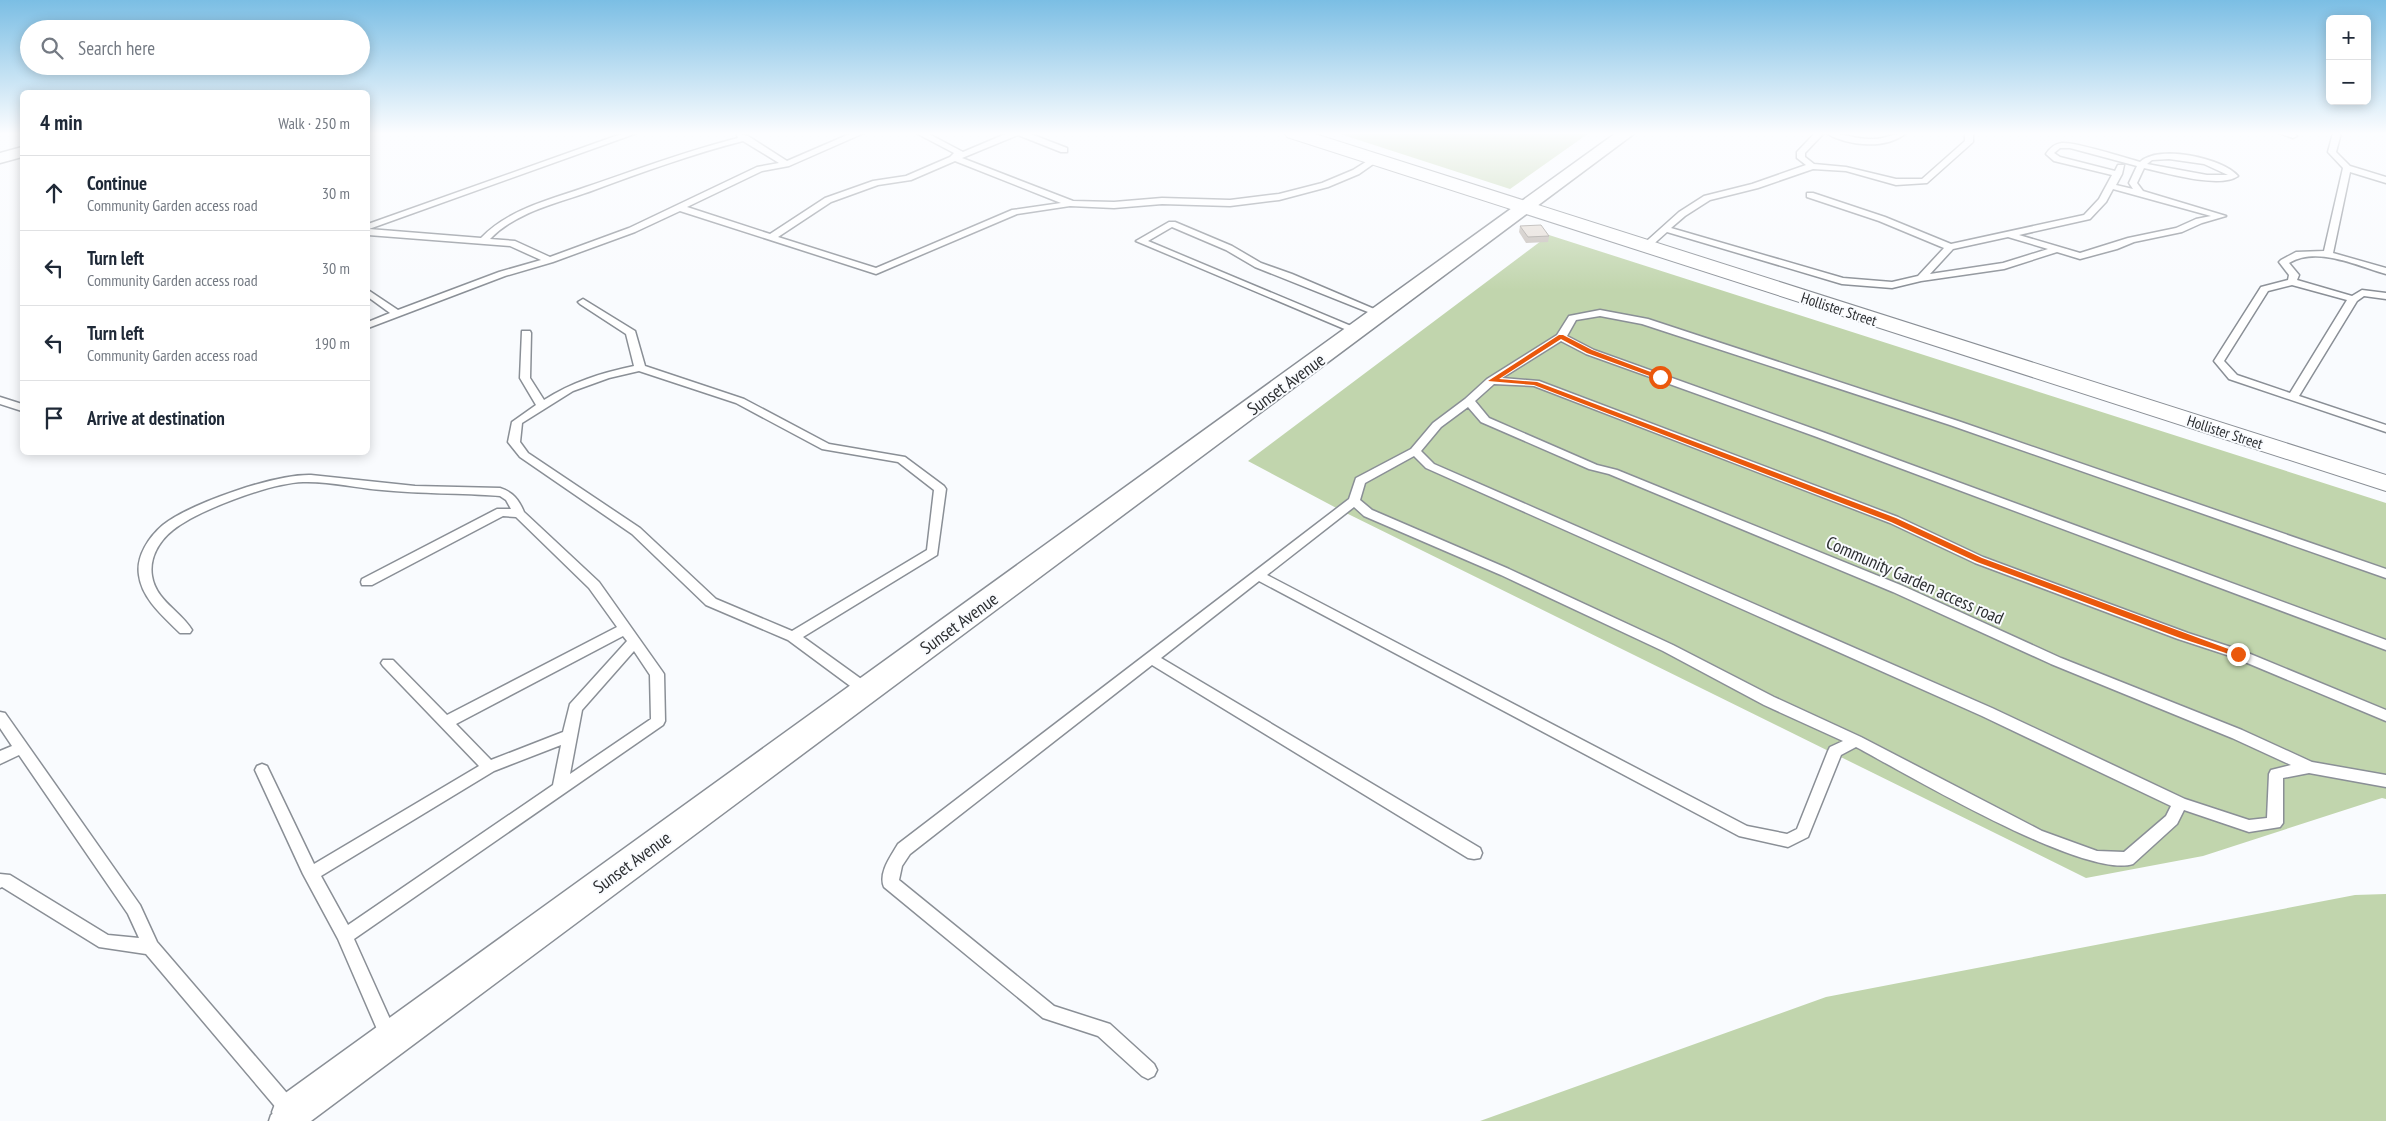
<!DOCTYPE html>
<meta charset="utf-8">
<style>
:root{--surface:#fff;--page:#f2f2f3;--text:#1f2937;--muted:#747a83;--line:#e0e1e3}
body{margin:0;font-family:"PT Sans Narrow",sans-serif;background:var(--page);color:var(--text)}
.controls{position:absolute;right:15px;top:15px;display:grid;overflow:hidden;border-radius:8px;box-shadow:0 2px 12px #0003}
.controls button{width:45px;height:45px;display:grid;place-items:center;padding:0;border:0;border-bottom:1px solid var(--line);background:var(--surface);color:var(--text);font:25px sans-serif}
.stop{position:absolute;width:15px;height:15px;margin:-11px;border:4px solid #ea580c;border-radius:50%;background:#fff}
.stop.end{background:#ea580c;border-color:#fff;box-shadow:0 1px 5px #0008}
.list{margin:0;padding:0;list-style:none}
h2{display:flex;justify-content:space-between;align-items:center;height:65px;margin:0;padding:0 20px;font-size:21px}
h2 small{font-size:16px;font-weight:400;color:var(--muted)}
.list li{display:grid;grid-template-columns:32px 1fr auto;gap:15px;align-items:center;box-sizing:border-box;height:75px;padding:0 20px;border-top:1px solid var(--line)}
.list b{display:block;font-size:19px;white-space:nowrap}
.list p{margin:0;font-size:16px;white-space:nowrap;color:var(--muted)}
.list em{font-size:16px;font-style:normal;color:var(--muted)}
.icon{flex:none;width:28px;height:28px;fill:none;stroke:currentColor;stroke-width:2;stroke-linecap:round;stroke-linejoin:round}
.map{position:relative;flex:none;width:2386px;height:1121px;overflow:hidden}
.search{position:absolute;background:var(--surface);box-shadow:0 2px 12px #0003;left:20px;top:20px;width:350px;height:55px;display:flex;align-items:center;gap:12px;box-sizing:border-box;padding:0 18px;border-radius:28px;color:var(--muted);font-size:19px}
.panel{position:absolute;background:var(--surface);box-shadow:0 2px 12px #0003;left:20px;top:90px;width:350px;height:365px;border-radius:8px}
.map>svg:first-child{display:block}
.green{fill:#c1d5ad}
.lines{fill:none;stroke-linecap:round;stroke-linejoin:round}
.lane-casing{stroke:#8a8f96;stroke-width:3}
.street-casing{stroke:#8a8f96;stroke-width:3}
.secondary-casing{stroke:#8a8f96;stroke-width:2}
.lane{fill:#fff;fill-rule:evenodd}
.street{fill:#fff;fill-rule:evenodd}
.secondary{fill:#fff;fill-rule:evenodd}
.wall{fill:#c5beb8}
.building{fill:#e5ddd6;stroke:#a09b96}
.route{fill:#ea580c}
.labels{text-anchor:middle;dominant-baseline:central;stroke-width:4;stroke-linejoin:round;paint-order:stroke}
.far-street-label{font-size:15px;fill:#2c2e31;stroke:#f9fbfe}
.street-label{font-size:18px;fill:#2c2e31;stroke:#f9fbfe}
</style>
<div class="map">
<svg width="2386" height="1121" viewBox="0 0 2386 1121">
<rect width="100%" height="100%" fill="#f9fbfe"/>
<path class="green" d="M1337,133H1589L1510,189Z
M1549,235L2386,503V799L2382,798L2203,856L2086,878L1342,511L1248,461Z
M2386,894V1121H1480L1826,997L2355,895Z"/>
<g class="lines">
<defs>
<path id="lane" d="M624,133H637L369,229L481,238C509,209 549,200 586,187C636,170 686,151 738,138L736,133L748,136L787,161L852,133H864L789,166L762,171L687,207L770,234L825,198L873,181L906,176L950,157L954,153L916,133H927L963,152L1008,133H1028L1067,148V152H1061L1018,135L962,158L1073,201L1114,202L1162,198L1230,200L1279,194L1322,183L1353,170L1372,158L1379,160L1359,174L1328,187L1279,200L1230,206L1162,204L1114,208L1070,206L1017,214L876,274L680,211L635,232L553,262L505,276L368,328V322L390,313L368,297V290L398,310L499,272L541,260L510,246L368,235V224ZM743,141L779,163L757,167L629,228L550,257L515,241L490,239C517,211 559,203 594,190C643,172 692,154 743,141ZM955,161L1061,203L1012,210L876,268L778,237L831,202L878,185L911,180Z
M1815,133H1824L1805,153V157L1814,164L1846,167L1896,179H1922L1965,141V133H1973V142L1927,183L1896,185L1846,171L1813,169L1758,188L1710,200L1685,216L1671,228L1843,278L1892,282L1918,276L1944,248L1879,221L1807,197V193H1813L1885,217L1951,244L2084,215L2099,199L2112,175L2054,161L2046,154C2050,148 2054,144 2062,143C2076,142 2123,157 2140,162C2158,144 2223,158 2238,176C2220,189 2166,173 2144,168L2137,183L2143,191L2226,216L2202,223L2182,232L2134,242L2117,249L2080,259L2057,252L2004,269L1921,281L1892,288L1842,284L1667,232L1648,249L1640,247L1679,212L1704,196L1752,184L1806,165L1797,158V152ZM2060,148H2070L2137,166L2129,183L2133,189L2116,185L2122,174L2124,165H2118L2115,171L2060,157L2054,153ZM2169,159L2204,164L2228,175H2207L2147,164L2152,160ZM2113,189L2211,216L2196,219L2176,228L2128,238L2080,253L2019,235L2090,219L2106,202ZM2008,237L2048,249L2003,263L1930,274L1953,249Z
M1826,133C1843,133 1858,140 1874,139C1886,139 1894,133 1906,133C1886,150 1847,146 1826,133Z
M2279,133H2293L2297,136L2293,138Z
M2333,133H2341L2336,152L2350,166L2386,177V183L2350,172L2333,253L2386,268V274C2357,266 2318,246 2289,263L2299,275L2297,280L2352,296L2362,290L2386,293V299L2364,296L2357,301L2299,396L2386,425V432L2229,379L2214,361L2261,287L2288,280L2289,275L2279,262L2281,260L2296,252L2324,251L2343,168L2328,152ZM2292,285L2347,300L2290,393L2237,375L2224,361L2268,291Z
M1169,222H1175L1232,246L1261,263L1292,274L1386,314L1381,317L1378,316L1255,267L1226,250L1172,227L1148,241L1363,331L1358,334L1354,333L1136,241Z
M583,299L635,331L645,366L744,399L829,444L905,457L944,486L946,489L937,555L803,637L871,686L873,690L871,694H861L788,640L706,605L632,534L520,457L508,442L512,422L536,405L520,378L522,331H530L531,333L530,378L544,400C572,382 601,373 634,366L626,334L580,304L578,302ZM639,371L736,403L822,449L898,462L934,490L927,550L792,631L716,599L640,528L528,453L520,442L522,423L573,391L609,378Z
M1600,310L1648,319L1958,421L2386,569V578L1950,425L1642,324L1600,316L1576,320L1567,336L1594,350L1825,433L2386,640V650L1817,437L1586,354L1561,341L1502,378L1539,381L1898,517L1983,557L2188,633L2243,651L2386,710V721L2233,657L2178,639L1975,563L1890,523L1534,386L1494,384L1475,401L1489,418L1597,465L1617,470L1903,586L2061,658L2242,730L2312,762L2386,775V787L2309,773L2283,778V823L2280,827L2249,832L2184,810L2177,824L2133,864C2085,880 1905,773 1856,747L1841,755L1808,837L1788,847L1739,836L1259,581L1161,658L1480,848L1482,853L1480,858L1474,859L1468,858L1152,665L910,854L902,866L899,880L1054,1006L1110,1024L1154,1064L1157,1070L1154,1076L1148,1079L1142,1076L1098,1036L1043,1018L884,887C878,873 891,856 898,844L1349,499L1356,478L1411,449L1433,423L1465,399L1487,379L1557,335L1569,316ZM1468,407L1481,422L1589,469L1609,474L1893,592L2051,664L2232,738L2291,765L2271,770L2269,774L2267,818L2249,820L2185,799L1992,708L1434,464L1421,451L1441,427ZM1414,456L1426,468L1982,716L2171,806L2166,816L2124,852L2097,851L2042,831L1861,737L1774,697L1673,645L1509,569L1372,510L1360,500L1365,483ZM1354,507L1364,516L1501,575L1663,651L1764,705L1843,741L1830,747L1828,751L1797,829L1787,834L1747,826L1267,575Z
M0,397L22,404V411L0,404Z
M311,475L415,486L500,488C513,492 519,500 524,512L599,582L662,671L664,674L665,721L663,725L354,939L398,1037L395,1043L389,1045L383,1043L338,939L303,874L255,770L257,766L262,764L267,766L314,864L479,766L383,666L381,663L383,660H393L447,715L617,627L589,588L516,517L503,516L372,585H362L361,582L362,579L497,509H511L506,500L500,496C461,493 421,494 382,490C356,488 329,481 303,482C271,483 198,510 173,530C159,541 149,558 152,576C156,601 180,610 192,630L190,633H180C164,617 142,599 139,575C136,556 149,537 163,525C191,503 275,474 311,475ZM623,636L627,641L570,704L563,732L491,760L456,724ZM634,651L650,675L651,719L570,774L582,710ZM561,745L553,785L348,925L321,876L494,771Z
M0,712L5,713L140,905L157,942L298,1106L300,1112C295,1121 281,1121 269,1121L271,1115L278,1110L146,954L99,947L2,887L0,888V874L10,875L108,935L139,938L128,914L19,755L0,764V751L12,746L0,728Z"/>
<path id="street" d="M1616,133H1635L311,1121H275L272,1112L277,1099Z
M22,147V157L0,163V153Z"/>
<path id="secondary" d="M1285,133H1312L2386,475V491L1287,137Z"/>
</defs>
<use href="#lane" class="lane-casing"/>
<use href="#street" class="street-casing"/>
<use href="#secondary" class="secondary-casing"/>
<use href="#lane" class="lane"/>
<use href="#street" class="street"/>
<use href="#secondary" class="secondary"/>
</g>
<path class="wall" d="M1520,226L1549,236L1548,242L1526,243L1519,232Z"/>
<path class="building" d="M1541,225L1549,236L1528,237L1520,226Z"/>
<linearGradient id="sky" x2="0" y2="1"><stop stop-color="#7bbee4"/><stop offset="0.46" stop-color="#fcfdff"/><stop offset="1" stop-color="#fcfdff" stop-opacity="0"/></linearGradient>
<rect width="2386" height="290" fill="url(#sky)"/>
<path class="route" d="M1559,335H1563L1592,350L1664,377L1658,379L1587,353L1561,339L1499,379L1537,382L1896,518L1982,558L2242,654L2238,657L2180,638L1977,562L1891,522L1534,385L1488,381Z"/>
<g class="labels">
<g class="far-street-label">
<text transform="translate(1839 309) rotate(18)">Hollister Street</text>
<text transform="translate(2225 432) rotate(18)">Hollister Street</text>
</g>
<g class="street-label">
<text transform="translate(1286 384) rotate(-36)">Sunset Avenue</text>
<text transform="translate(1915 580) rotate(24)">Community Garden access road</text>
<text transform="translate(959 623) rotate(-36)">Sunset Avenue</text>
<text transform="translate(632 862) rotate(-36)">Sunset Avenue</text>
</g>
</g>
</svg>
<div class="controls">
<button>+</button>
<button>−</button>
</div>
<div class="stop" style="left:1660px;top:377px"></div>
<div class="stop end" style="left:2238px;top:654px"></div>
<div class="search"><svg class="icon" aria-label="search" viewBox="0 0 24 24"><circle cx="10" cy="10" r="6"/><path d="M15 15l6 6"/></svg>Search here</div>
<section class="panel">
<h2>4 min<small>Walk · 250 m</small></h2>
<ul class="list">
<li><svg class="icon" aria-label="ahead" viewBox="0 0 24 24"><path d="M12 20V5M6 11l6-6 6 6"/></svg><div><b>Continue</b><p>Community Garden access road</p></div><em>30 m</em></li>
<li><svg class="icon" aria-label="left" viewBox="0 0 24 24"><path d="M17 20v-9H6M10 6l-5 5 5 5"/></svg><div><b>Turn left</b><p>Community Garden access road</p></div><em>30 m</em></li>
<li><svg class="icon" aria-label="left" viewBox="0 0 24 24"><path d="M17 20v-9H6M10 6l-5 5 5 5"/></svg><div><b>Turn left</b><p>Community Garden access road</p></div><em>190 m</em></li>
<li><svg class="icon" aria-label="arrive" viewBox="0 0 24 24"><path d="M6 21V4h12l-3 4 3 4H6"/></svg><div><b>Arrive at destination</b></div></li>
</ul>
</section>
</div>
